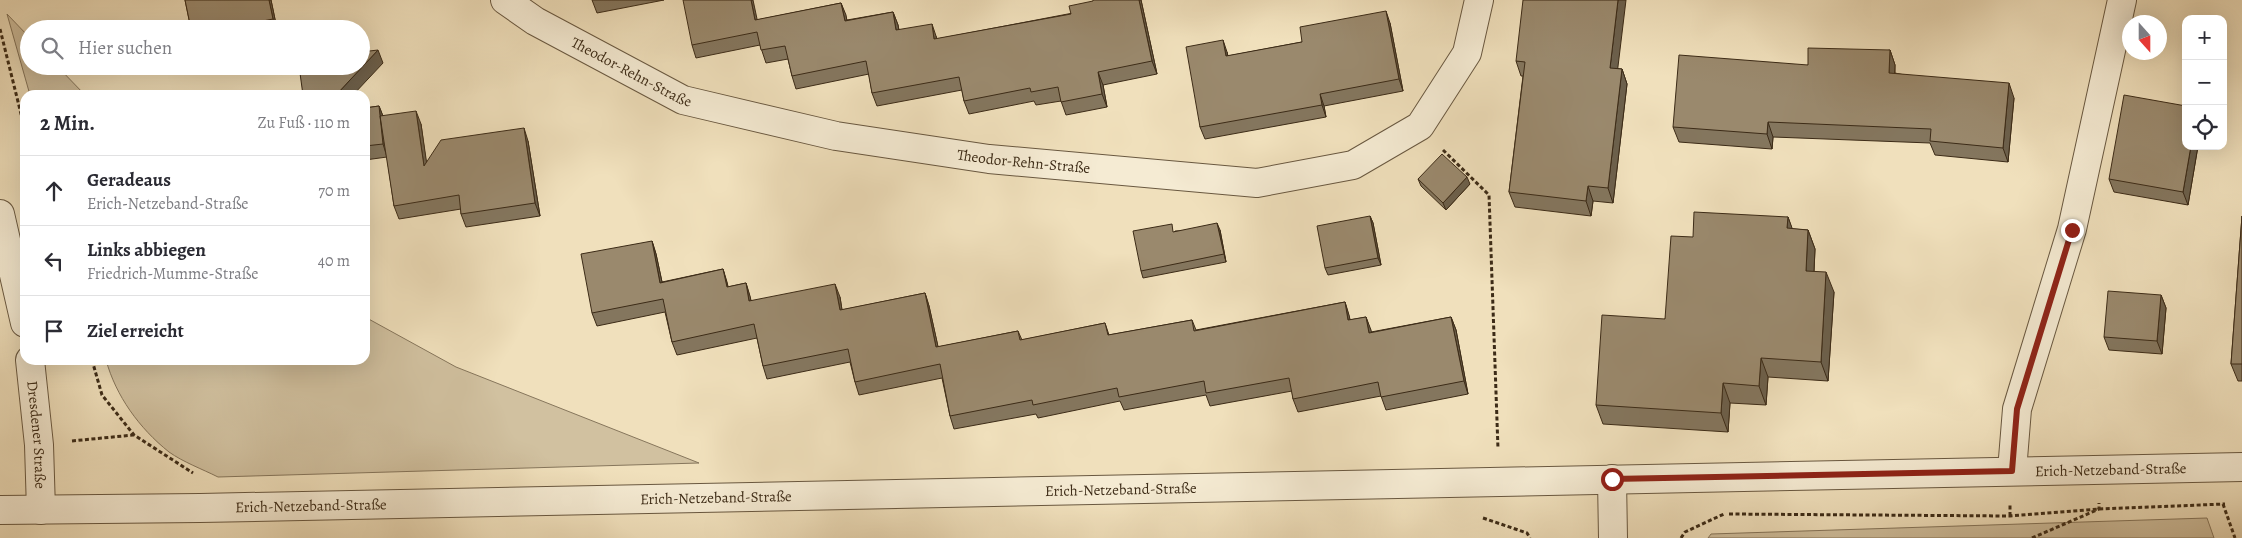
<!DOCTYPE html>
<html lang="de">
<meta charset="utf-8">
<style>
:root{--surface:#fff;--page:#f2f2f3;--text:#2b2b33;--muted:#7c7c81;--line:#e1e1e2}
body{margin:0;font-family:Alegreya,serif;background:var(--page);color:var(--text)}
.controls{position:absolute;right:15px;top:15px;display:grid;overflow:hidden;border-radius:10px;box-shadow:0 5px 20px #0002}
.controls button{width:45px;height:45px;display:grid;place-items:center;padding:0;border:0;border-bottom:1px solid var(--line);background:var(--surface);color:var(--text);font:25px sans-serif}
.compass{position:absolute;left:2122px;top:15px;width:45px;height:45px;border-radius:50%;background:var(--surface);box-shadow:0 5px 20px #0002;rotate:159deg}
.stop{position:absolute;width:15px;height:15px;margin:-11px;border:4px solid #8f2418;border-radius:50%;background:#fff}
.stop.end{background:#8f2418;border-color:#fff;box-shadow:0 1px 5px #0008}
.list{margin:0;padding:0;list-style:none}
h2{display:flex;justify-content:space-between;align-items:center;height:65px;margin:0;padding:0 20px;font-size:21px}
h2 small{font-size:16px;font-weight:400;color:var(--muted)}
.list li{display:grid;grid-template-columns:32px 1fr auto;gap:15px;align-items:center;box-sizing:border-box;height:70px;padding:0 20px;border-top:1px solid var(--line)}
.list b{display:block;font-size:19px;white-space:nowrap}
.list p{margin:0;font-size:16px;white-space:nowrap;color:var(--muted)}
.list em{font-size:16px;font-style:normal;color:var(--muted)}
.icon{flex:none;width:28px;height:28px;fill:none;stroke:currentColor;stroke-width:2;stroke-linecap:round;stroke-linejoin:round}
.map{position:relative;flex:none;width:2242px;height:538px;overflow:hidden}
.search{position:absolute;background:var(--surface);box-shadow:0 5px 20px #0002;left:20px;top:20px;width:350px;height:55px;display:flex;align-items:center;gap:12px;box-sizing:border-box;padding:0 18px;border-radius:28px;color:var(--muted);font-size:19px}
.panel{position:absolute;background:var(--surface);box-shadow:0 5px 20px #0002;left:20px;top:90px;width:350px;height:275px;border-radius:15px}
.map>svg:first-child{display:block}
.grass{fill:#d1c1a0;stroke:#86765c}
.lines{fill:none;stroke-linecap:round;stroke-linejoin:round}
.minor-casing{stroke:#695840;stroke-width:30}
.tertiary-casing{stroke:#695840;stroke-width:30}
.path{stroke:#3c2b17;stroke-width:3;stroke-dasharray:4 2.5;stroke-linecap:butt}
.minor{stroke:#f5ebd3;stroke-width:28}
.tertiary{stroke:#f5ebd3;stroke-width:28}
.wall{fill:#84765e;stroke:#3c2b17}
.shaded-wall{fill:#6c604c;stroke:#3c2b17}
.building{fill:#9a896d;stroke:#3c2b17}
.route{stroke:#8f2418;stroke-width:6}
.labels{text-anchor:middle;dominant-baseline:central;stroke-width:4;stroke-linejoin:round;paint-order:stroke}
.street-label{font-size:15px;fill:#3c2b17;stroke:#f5ebd3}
</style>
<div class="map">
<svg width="2242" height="538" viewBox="0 0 2242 538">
<rect width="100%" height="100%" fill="#f0e0bc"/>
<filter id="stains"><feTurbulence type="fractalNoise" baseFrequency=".004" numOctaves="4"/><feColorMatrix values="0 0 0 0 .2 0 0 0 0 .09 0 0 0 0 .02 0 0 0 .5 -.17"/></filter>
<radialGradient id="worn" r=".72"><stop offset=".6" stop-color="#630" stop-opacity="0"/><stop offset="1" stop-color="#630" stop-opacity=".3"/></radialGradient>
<path class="grass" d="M7,14L29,37V66H57L85,95H30Z
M365,317L456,367L699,463L218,477C202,469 183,462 169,452C139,428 116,396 106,360H365Z
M2207,518L2214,538H1708L1711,534Z"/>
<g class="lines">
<defs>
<g id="minor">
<path id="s1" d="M505,0L535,21L683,100L836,136L989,159L1257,183L1353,165L1420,126L1467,53L1479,0"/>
<path d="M0,214L25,323"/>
<path id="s2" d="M30,360L39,445L41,510"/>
<path d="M2012,471L2017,409L2072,229L2122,0"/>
<path d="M1612,479L1613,538"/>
</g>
<g id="tertiary">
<path id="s3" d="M0,510L200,508L2242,467"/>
</g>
</defs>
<use href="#minor" class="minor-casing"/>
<use href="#tertiary" class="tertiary-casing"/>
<path class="path" d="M0,29L25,130
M1443,150L1489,195L1498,449
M92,360L102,395L134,435L193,473
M72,441L133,435
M2223,504L2235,538
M1729,514L2010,516L2099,509L2225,504
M2010,516V504
M1483,518L1527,533L1530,538
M1681,538L1685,532L1724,514
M2032,538L2099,509V503"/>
<use href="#minor" class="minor"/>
<use href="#tertiary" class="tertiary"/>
</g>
<path class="wall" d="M185,0H271L277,29H191Z
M592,0H664L597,13Z
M1141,0L1157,74L1103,85L1107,107L1066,115L1061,101L1036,105L1034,101L969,114L964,101L962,90L877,106L872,93L869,74L796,89L792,76L788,59L766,63L760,45L696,58L692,45L757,20L841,3L847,20L893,12L898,25L899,30L936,36L937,39Z
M1390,23L1403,91L1324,106L1326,117L1205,139L1200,127L1227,52L1228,56L1302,42Z
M1890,50L1895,65V73L2014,98L2008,162L1935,155L1930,143L1773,137L1772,149L1679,142L1673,127L1808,65Z
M1516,61L1622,69L1627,84L1613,203L1593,201L1591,216L1515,207L1509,192L1523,76H1521Z
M379,106L383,116L421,124L426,162L528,141L540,216L466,227L461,214V209L399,219L394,206L387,157L365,160V108Z
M2186,146H2198L2188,205L2114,192L2109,179Z
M1418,179L1470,184L1446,210L1421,186Z
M1370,216L1373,223L1381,265L1328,275L1325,268Z
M2242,216V381H2238L2231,364Z
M1788,217L1792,229L1808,230L1815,249L1814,272L1834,292L1828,381L1768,377L1766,405L1730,403L1728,432L1603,424L1596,405L1665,319L1693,237Z
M1220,230L1226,262L1143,278L1141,271L1175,231Z
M652,241L656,254L662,282L723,269L728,287L746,283L751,301L840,297L842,310L925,293L929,306L938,347L1018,331L1022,340L1105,323L1109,335L1192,320L1196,330L1345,302L1350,320L1366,317L1371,332L1451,317L1456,330L1468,394L1386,410L1381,396L1298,412L1293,399L1292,391L1210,406L1206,395L1124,410L1120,401L1038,418L1036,414L954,429L950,416L942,378L859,395L855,382L850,362L767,379L763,366L757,338L677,355L672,342L665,312L597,326L592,313Z
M2161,295L2166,308L2162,354L2109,350L2104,337Z"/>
<path class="shaded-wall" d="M269,0H271L277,29L273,19Z
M751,0H753L760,33L755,20Z
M1139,0H1141L1157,74L1152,61Z
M1618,0H1626L1616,83L1610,68Z
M841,3L846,15L849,34L845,21Z
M1386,11L1390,23L1403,91L1399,79Z
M893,12L898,25L901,43L896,30Z
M932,24L936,36L939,52L934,39Z
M1223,40L1227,52L1230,68L1226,56Z
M378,50L383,63L353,95H336Z
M1890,50L1895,65L1894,87L1889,73Z
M1622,69L1627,84L1613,203L1608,188Z
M1098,72L1103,85L1107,107L1102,94Z
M2009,83L2014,98L2008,162L2003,148Z
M1320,94L1324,106L1326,117L1322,105Z
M379,106L384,119L387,157L383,144Z
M416,111L421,124L429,179L424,166Z
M1768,122L1773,137L1772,149L1767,134Z
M524,128L528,141L540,216L535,203Z
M2191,146H2198L2188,205L2183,192Z
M1467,177L1470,184L1446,210L1443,203Z
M1588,186L1593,201L1591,216L1586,201Z
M1370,216L1373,223L1381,265L1378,258Z
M1788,217L1795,236L1787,228Z
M1217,223L1220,230L1226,262L1224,254Z
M1808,230L1815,249L1813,291L1806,271Z
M652,241L656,254L665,296L660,283Z
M723,269L727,282L731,300L727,287Z
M1826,272L1834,292L1828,381L1821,362Z
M746,283L750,296L754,314L749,301Z
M835,284L840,297L844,323L840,310Z
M925,293L929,306L941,360L936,347Z
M2161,295L2166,308L2162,354L2157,341Z
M1345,302L1349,315L1353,333L1348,320Z
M1366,317L1371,330L1374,346L1369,333Z
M1451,317L1456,330L1468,394L1464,381Z
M1761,358L1768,377L1766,405L1759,386Z
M1723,383L1730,403L1728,432L1721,413Z"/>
<path class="building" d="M185,0H269L273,19L222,29H191Z
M683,0H751L755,20L841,3L845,21L893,12L896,30L932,24L934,39L1071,14L1069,6L1093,1V0H1139L1152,61L1098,72L1102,94L1061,102L1058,87L1031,92L1030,88L964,101L959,77L872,93L866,61L792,76L785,46L761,50L757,32L692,45Z
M1523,0H1618L1610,68L1622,69L1608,188L1588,186L1586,201L1509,192L1525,62L1516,61Z
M1386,11L1399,79L1320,94L1322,105L1200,127L1186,47L1223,40L1226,56L1302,42L1300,27Z
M1808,48L1890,50L1889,73L2009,83L2003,148L1930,141L1931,129L1768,122L1767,134L1673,127L1679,55L1808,65Z
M378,50L336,95H303L299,66H361V52Z
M2124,95L2186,106V146H2191L2183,192L2109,179Z
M379,106L383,144L365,146V108Z
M416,111L424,166L441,140L524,128L535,203L461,214L459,195L394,206L380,116Z
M1442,154L1467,177L1443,203L1418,179Z
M1694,212L1788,217L1787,228L1808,230L1806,271L1826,272L1821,362L1761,358L1759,386L1723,383L1721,413L1596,405L1602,315L1665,319L1671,236L1693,237Z
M1370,216L1378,258L1325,268L1317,226Z
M2242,216V364H2231Z
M1217,223L1224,254L1141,271L1133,231L1172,224L1173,232Z
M652,241L660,283L723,269L727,287L746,283L749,301L835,284L840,310L925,293L936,347L1018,331L1020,340L1105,323L1108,335L1192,320L1194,331L1345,302L1348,320L1366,317L1369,333L1451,317L1464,381L1381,397L1378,382L1293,399L1289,378L1206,393L1204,381L1119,397L1117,388L1033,405L1032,400L950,416L940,364L855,382L848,349L763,366L754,324L672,342L663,299L592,313L581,254Z
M2108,291L2161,295L2157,341L2104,337Z"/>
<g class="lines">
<path class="route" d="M1612,479L2012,471L2017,409L2072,230"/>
</g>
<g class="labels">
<g class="street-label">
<text stroke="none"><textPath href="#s1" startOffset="146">Theodor-Rehn-Straße</textPath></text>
<text stroke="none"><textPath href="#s1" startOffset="551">Theodor-Rehn-Straße</textPath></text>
<text stroke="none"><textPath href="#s2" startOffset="75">Dresdener Straße</textPath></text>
<text stroke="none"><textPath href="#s3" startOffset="2111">Erich-Netzeband-Straße</textPath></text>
<text stroke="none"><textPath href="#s3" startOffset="1121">Erich-Netzeband-Straße</textPath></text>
<text stroke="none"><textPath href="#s3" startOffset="716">Erich-Netzeband-Straße</textPath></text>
<text stroke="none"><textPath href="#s3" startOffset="311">Erich-Netzeband-Straße</textPath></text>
</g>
</g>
<rect width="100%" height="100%" filter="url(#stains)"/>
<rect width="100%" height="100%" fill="url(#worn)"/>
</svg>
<div class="controls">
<button>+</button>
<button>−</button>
<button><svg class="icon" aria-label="locate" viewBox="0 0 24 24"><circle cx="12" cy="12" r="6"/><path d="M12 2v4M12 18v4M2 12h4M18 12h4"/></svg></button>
</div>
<svg class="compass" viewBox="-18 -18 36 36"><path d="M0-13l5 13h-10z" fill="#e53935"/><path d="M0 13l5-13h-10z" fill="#7c7c81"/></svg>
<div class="stop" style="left:1612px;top:479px"></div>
<div class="stop end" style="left:2072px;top:230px"></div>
<div class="search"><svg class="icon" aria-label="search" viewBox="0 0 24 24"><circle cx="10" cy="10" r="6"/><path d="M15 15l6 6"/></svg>Hier suchen</div>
<section class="panel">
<h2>2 Min.<small>Zu Fuß · 110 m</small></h2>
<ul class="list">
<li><svg class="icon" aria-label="ahead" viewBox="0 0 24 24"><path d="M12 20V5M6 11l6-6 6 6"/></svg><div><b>Geradeaus</b><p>Erich-Netzeband-Straße</p></div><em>70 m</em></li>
<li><svg class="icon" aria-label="left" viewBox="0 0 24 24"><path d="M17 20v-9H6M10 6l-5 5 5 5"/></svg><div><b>Links abbiegen</b><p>Friedrich-Mumme-Straße</p></div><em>40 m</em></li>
<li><svg class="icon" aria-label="arrive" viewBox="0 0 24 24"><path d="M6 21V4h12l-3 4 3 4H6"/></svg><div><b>Ziel erreicht</b></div></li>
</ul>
</section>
</div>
